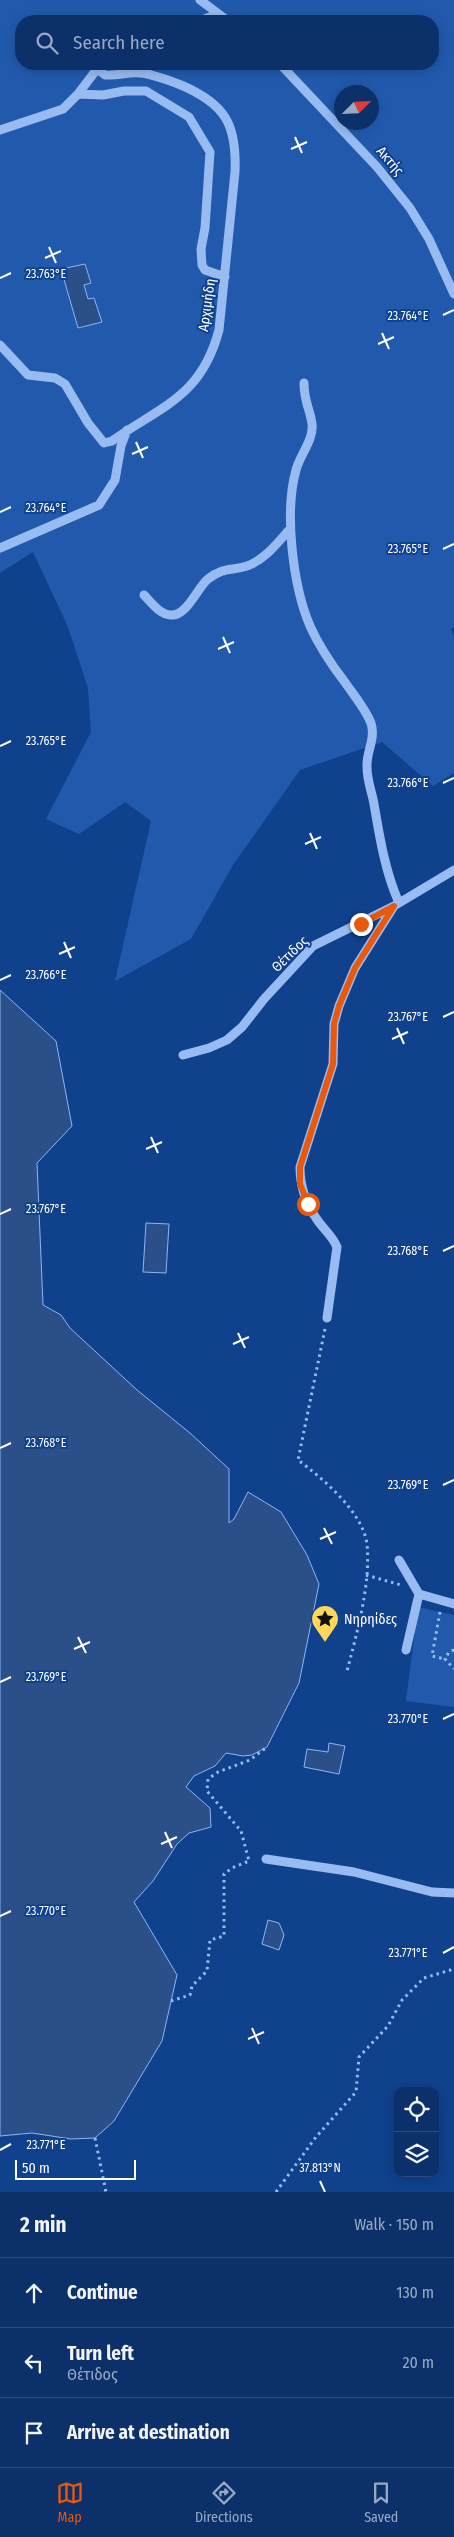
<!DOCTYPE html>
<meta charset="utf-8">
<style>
:root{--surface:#0c316a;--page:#1a3d72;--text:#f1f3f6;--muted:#9aa9c1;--line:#2c4c7e;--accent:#ea580c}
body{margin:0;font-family:"Fira Sans Condensed",sans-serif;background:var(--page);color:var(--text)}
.controls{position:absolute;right:15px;bottom:15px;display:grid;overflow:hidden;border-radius:10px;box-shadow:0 2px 12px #0003}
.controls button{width:45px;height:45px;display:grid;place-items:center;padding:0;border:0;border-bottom:1px solid var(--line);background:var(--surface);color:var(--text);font:25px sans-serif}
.compass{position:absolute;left:334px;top:85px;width:45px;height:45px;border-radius:50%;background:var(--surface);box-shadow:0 2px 12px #0003;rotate:66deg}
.scale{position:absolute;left:15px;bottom:12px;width:121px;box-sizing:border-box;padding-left:5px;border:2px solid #fff;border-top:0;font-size:14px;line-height:18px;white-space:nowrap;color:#fff;-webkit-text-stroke:4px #10418d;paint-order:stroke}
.stop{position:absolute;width:15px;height:15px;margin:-11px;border:4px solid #ea580c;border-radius:50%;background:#fff}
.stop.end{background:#ea580c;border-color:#fff;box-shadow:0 1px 5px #0008}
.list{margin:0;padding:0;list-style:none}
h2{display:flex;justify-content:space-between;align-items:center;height:65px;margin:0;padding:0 20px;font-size:21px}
h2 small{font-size:16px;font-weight:400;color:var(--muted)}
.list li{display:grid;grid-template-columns:32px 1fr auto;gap:15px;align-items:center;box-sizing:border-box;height:70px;padding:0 20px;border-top:1px solid var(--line)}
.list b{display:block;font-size:19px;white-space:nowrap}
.list p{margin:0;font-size:16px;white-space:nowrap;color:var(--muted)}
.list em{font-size:16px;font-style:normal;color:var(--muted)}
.icon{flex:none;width:28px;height:28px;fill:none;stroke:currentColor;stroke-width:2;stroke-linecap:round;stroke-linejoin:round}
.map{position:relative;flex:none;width:454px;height:2192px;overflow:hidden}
.search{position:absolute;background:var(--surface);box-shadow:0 2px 12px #0003;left:15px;right:15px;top:15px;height:55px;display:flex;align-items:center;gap:12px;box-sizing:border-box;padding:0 18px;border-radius:20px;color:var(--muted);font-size:19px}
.sheet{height:275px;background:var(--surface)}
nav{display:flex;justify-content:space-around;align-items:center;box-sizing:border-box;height:70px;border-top:1px solid var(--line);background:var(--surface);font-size:14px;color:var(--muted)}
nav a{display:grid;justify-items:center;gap:2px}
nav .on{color:var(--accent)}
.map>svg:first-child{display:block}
.green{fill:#215aad;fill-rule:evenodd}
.water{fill:#2b5089;stroke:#89b7f6}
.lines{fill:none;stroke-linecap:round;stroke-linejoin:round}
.path{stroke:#98bcf2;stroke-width:3;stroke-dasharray:2.5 4;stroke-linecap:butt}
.minor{stroke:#98bcf2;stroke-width:9}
.route{stroke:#ea580c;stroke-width:6}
.ticks{fill:none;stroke:#fff;stroke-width:2}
.labels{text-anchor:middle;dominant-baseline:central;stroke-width:4;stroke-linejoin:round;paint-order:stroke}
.street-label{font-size:14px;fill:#fff;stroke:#10418d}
.poi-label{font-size:14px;fill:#fff;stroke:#10418d;text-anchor:start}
.ticks-label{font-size:12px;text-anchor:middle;fill:#fff;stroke:#10418d;stroke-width:4;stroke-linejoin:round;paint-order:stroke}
</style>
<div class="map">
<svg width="454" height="2192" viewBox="0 0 454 2192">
<rect width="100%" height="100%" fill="#10418d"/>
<path class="green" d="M0,0H454V627L451,629L454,636V773L433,786L382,742L300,770L233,865L191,939L115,981L151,821L125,802L79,834L46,819L91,732L88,688L68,627L33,552L0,573ZM21,21H433V64H21ZM342,92H372V122H342Z
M418,1607L454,1615V1707L406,1701Z"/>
<path class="water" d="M85,264L91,283L84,285L88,299L94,298L102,322L78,328L61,269Z
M0,990L56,1041L72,1126L37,1163L43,1305L61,1315L70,1328L137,1390L190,1433L229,1469V1523L234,1519L248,1492L281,1512L307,1555L319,1584L299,1683L267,1747L252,1755L243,1756L226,1753L215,1766L194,1776L186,1787L210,1808L211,1827L189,1833L177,1844L153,1881L134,1902L177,1975L162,2041L114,2121L95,2138L71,2139L32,2133L0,2136Z
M146,1223L169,1224L166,1273L143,1272Z
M329,1743L345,1746L339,1774L304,1767L307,1749L328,1752Z
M268,1920L279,1923L284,1935L279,1950L262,1944Z"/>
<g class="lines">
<path class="path" d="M325,1329L298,1460C322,1478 363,1512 367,1544C371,1583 357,1633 347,1671
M366,1575L401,1585
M440,1612L432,1656L445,1659
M454,1650L449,1652L445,1659L454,1669
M171,2001L190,1995L192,1986L207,1971L210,1940L224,1936V1874L232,1868L249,1861L241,1831L207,1791L208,1779L218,1772L250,1760L267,1747
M95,2138L106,2192
M276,2192L316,2137L356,2092L359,2057L388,2026L402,2000L424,1978L454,1969"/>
<path class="minor" d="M200,0L228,21
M151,21L202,20L218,14
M280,64L377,167L410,208L429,239L454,294
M78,94L103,95L124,91H146L189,117L210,152L205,228L201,249L202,265L205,270L225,277
M0,130L63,109L78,94L97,69
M0,345L28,375L55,378L65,384L88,423L104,443L112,441C163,405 201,397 219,330L235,172C237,124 225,104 181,85C168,80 153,74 140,73C128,72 116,76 105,75L97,69L95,64
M304,383C304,403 310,408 312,424C314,439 300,455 296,470C284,513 293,586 310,626C319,646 331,664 344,681C353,694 365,708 371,723C376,739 366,752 367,767C367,781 372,792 374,804C380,839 385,871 399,903
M0,548L99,505L115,480L121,446L127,430
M144,595C151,602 160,615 171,615C187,616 197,588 208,579C223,567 231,571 247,566C265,560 278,542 290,529
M183,1055L209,1048L227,1040L242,1027L264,999L313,946L394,906L454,870
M327,1318L337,1247C332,1235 323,1229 316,1218C305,1202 300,1186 300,1167L333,1064L334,1024L339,1006L355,968L394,906
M399,1560L419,1594L454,1604
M406,1650L419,1594
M266,1859L354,1872L432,1892L454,1893"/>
</g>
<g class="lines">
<path class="route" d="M308,1204L300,1184V1167L333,1064L334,1024L339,1006L355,968L394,906L361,924"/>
</g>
<path class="ticks" d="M295,137L302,153M291,149L307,142M49,247L56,263M45,258L61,251M0,278L11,273M443,315L454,310M382,333L389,349M378,344L394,337M136,442L143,458M132,454L148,447M0,512L11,507M443,549L454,544M223,637L230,653M218,649L234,642M0,746L11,741M443,783L454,778M310,833L317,849M305,844L321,837M64,942L71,958M59,954L75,947M0,980L11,975M443,1017L454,1012M397,1028L404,1044M392,1039L408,1032M151,1137L158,1153M146,1149L162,1142M0,1214L11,1209M443,1251L454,1246M238,1333L245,1348M233,1344L249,1337M0,1448L11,1443M443,1485L454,1480M324,1528L332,1544M320,1539L336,1532M78,1637L86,1653M74,1649L90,1642M0,1682L11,1677M443,1719L454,1714M165,1832L172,1848M161,1844L177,1837M0,1916L11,1911M443,1953L454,1947M252,2028L259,2044M248,2039L264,2032M0,2150L11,2144M320,2181L325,2192"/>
<defs>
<symbol id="sight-pin" viewBox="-11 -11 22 30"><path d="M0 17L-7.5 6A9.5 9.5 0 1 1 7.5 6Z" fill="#ffd759" stroke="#10418d"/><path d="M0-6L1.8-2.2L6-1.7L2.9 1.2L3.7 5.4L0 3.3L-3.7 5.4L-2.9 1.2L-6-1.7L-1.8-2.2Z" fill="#111"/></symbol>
</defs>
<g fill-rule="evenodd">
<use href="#sight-pin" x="309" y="1603" width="32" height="43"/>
</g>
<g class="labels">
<g class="street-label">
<text transform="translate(390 161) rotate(49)">Ακτής</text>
<text transform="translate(207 305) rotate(-82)">Αρχιμήδη</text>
<text transform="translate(290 954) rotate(-44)">Θέτιδος</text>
</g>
<g class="poi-label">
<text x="344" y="1619">Νηρηίδες</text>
</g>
</g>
<g class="ticks-label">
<text x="46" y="278">23.763°E</text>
<text x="408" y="320">23.764°E</text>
<text x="46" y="512">23.764°E</text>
<text x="408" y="553">23.765°E</text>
<text x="46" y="745">23.765°E</text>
<text x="408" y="787">23.766°E</text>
<text x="46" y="979">23.766°E</text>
<text x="408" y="1021">23.767°E</text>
<text x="46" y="1213">23.767°E</text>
<text x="408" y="1255">23.768°E</text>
<text x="46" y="1447">23.768°E</text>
<text x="408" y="1489">23.769°E</text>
<text x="46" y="1681">23.769°E</text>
<text x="408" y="1723">23.770°E</text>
<text x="46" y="1915">23.770°E</text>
<text x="408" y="1957">23.771°E</text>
<text x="46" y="2149">23.771°E</text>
<text x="320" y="2172">37.813°N</text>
</g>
</svg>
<div class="controls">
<button><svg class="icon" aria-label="locate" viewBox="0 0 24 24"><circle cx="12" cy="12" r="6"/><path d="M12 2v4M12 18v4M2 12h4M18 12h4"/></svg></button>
<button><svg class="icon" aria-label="layers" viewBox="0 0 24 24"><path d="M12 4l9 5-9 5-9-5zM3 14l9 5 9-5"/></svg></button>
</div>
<svg class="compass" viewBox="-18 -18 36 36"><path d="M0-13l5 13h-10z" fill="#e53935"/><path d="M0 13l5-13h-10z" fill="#9aa9c1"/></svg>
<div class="scale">50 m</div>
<div class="stop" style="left:308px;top:1204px"></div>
<div class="stop end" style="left:361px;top:924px"></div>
<div class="search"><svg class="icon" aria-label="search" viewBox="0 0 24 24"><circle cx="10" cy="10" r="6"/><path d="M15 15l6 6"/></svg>Search here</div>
</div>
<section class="sheet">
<h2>2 min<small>Walk · 150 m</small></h2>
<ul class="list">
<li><svg class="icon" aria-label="ahead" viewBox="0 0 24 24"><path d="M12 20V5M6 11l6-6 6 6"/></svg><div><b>Continue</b></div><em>130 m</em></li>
<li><svg class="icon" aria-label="left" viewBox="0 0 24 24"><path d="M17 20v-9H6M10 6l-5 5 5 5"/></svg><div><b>Turn left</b><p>Θέτιδος</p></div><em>20 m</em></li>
<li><svg class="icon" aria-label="arrive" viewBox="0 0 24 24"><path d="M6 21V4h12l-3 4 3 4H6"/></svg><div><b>Arrive at destination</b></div></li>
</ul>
</section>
<nav>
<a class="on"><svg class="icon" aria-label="map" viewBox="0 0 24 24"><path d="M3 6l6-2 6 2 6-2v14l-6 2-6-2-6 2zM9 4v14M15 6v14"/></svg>Map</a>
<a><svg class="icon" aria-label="directions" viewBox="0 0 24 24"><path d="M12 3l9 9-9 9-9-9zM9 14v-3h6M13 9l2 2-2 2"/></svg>Directions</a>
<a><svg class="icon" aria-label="saved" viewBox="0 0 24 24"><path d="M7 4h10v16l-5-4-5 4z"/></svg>Saved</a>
</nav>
